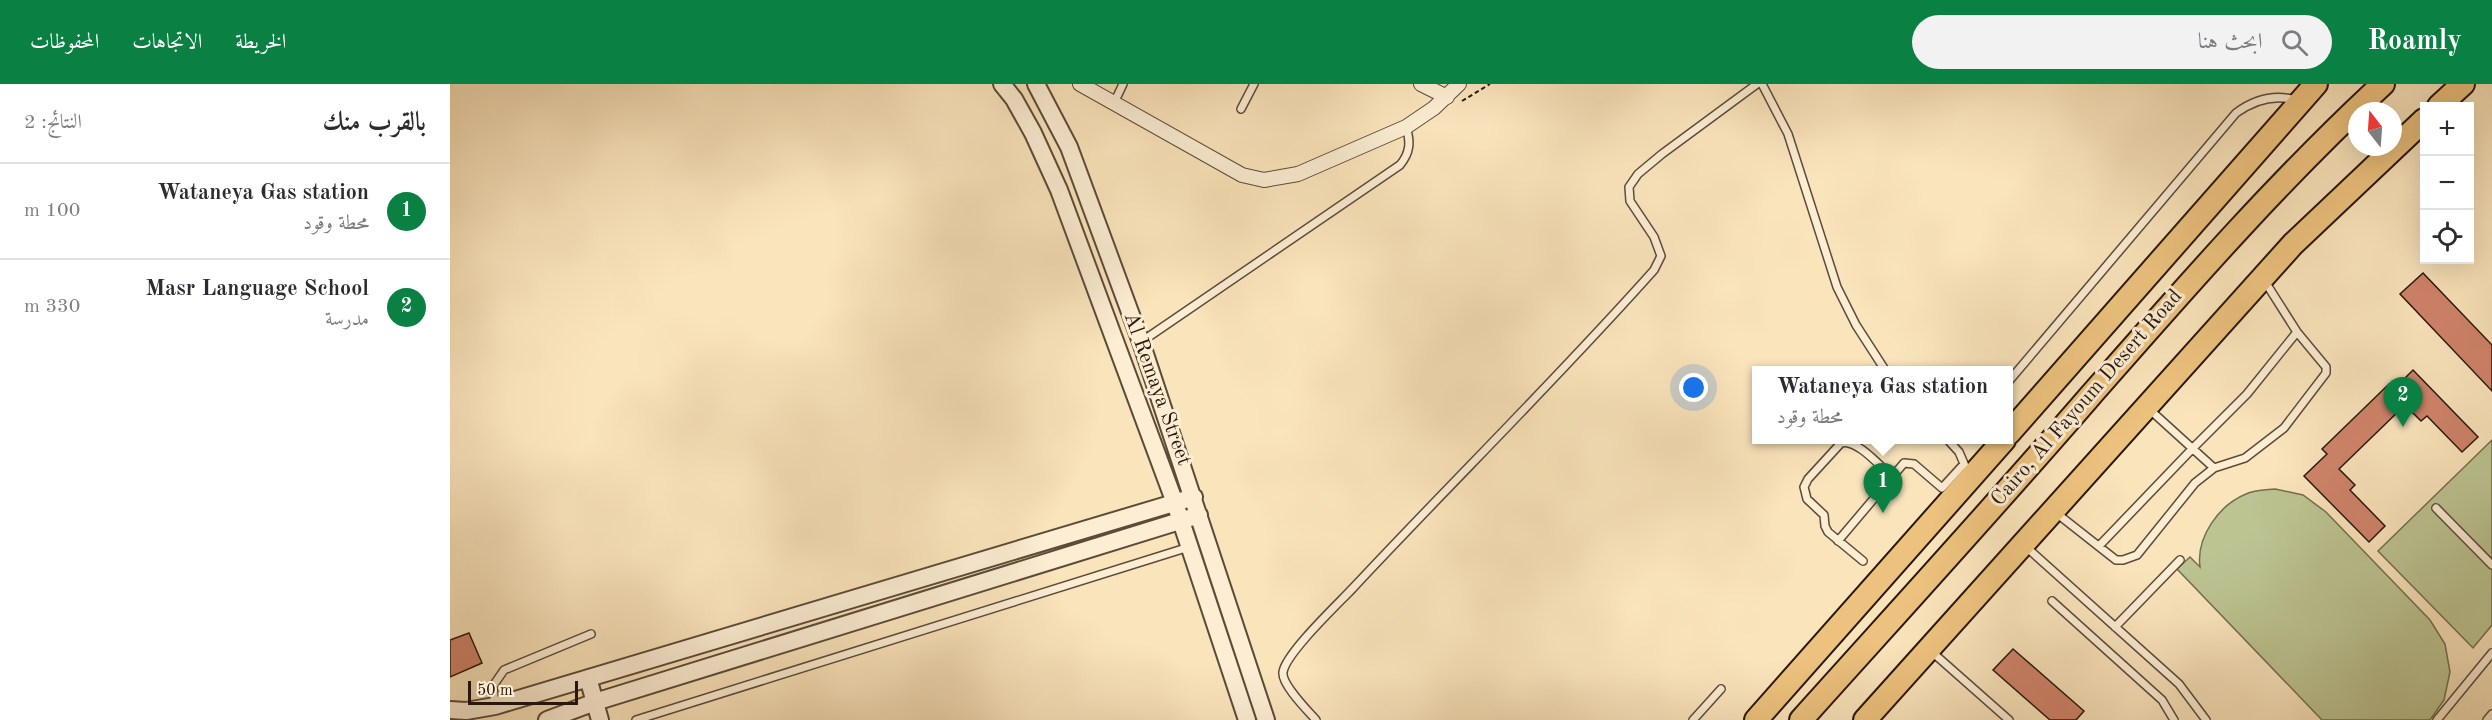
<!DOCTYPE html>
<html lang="ar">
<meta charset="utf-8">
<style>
:root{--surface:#fff;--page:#f2f2f3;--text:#2b2b33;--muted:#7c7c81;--line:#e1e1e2;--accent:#0b8043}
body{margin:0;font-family:"Old Standard TT",Amiri,serif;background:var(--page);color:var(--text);direction:rtl}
.controls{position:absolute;right:18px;top:18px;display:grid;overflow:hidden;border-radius:0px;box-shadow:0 6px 24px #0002}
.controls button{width:54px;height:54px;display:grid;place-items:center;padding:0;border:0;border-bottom:2px solid var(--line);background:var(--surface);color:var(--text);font:30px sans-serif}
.compass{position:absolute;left:1898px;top:18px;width:54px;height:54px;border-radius:50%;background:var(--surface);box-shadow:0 6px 24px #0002;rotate:343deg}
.scale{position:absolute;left:18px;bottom:15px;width:110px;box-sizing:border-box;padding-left:6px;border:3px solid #28180d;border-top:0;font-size:16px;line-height:21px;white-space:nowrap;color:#28180d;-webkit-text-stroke:4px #fcedd3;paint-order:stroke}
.you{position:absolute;left:1244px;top:304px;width:21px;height:21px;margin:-15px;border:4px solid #fff;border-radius:50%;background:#1a73e8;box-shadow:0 0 0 9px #1a73e833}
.badge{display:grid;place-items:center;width:39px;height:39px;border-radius:50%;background:var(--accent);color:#fff;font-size:20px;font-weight:700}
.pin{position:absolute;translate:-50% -50px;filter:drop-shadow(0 2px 3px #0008)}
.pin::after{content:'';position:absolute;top:32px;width:21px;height:18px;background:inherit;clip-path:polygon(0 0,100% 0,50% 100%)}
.popup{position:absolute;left:1302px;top:282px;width:261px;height:78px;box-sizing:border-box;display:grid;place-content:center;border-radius:0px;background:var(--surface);filter:drop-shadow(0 2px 4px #0005);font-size:20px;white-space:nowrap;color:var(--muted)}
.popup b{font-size:22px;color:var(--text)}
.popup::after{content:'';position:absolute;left:50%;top:100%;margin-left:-12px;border:12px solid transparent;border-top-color:var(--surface)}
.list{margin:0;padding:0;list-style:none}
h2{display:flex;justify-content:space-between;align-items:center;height:78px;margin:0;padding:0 24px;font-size:26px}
h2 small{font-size:20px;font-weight:400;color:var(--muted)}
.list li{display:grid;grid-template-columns:39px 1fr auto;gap:18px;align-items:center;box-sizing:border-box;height:96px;padding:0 24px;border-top:2px solid var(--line)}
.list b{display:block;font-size:22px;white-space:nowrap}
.list p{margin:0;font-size:20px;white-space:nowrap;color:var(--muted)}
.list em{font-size:20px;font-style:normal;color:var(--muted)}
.icon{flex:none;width:33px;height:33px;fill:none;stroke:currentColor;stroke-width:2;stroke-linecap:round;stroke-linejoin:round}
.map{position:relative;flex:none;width:2042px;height:636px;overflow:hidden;direction:ltr}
header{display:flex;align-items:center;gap:36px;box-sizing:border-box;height:84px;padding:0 30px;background:var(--accent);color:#fff}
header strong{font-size:28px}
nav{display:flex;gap:33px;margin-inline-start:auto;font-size:21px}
.search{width:420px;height:54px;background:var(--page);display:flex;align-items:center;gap:15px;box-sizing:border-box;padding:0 21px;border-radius:33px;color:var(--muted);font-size:22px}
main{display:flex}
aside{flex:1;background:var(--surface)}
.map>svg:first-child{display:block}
.green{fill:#bcc492;stroke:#726e50;stroke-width:1.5}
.building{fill:#d0846b;stroke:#28180d;stroke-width:1.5}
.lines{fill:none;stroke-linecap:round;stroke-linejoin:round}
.service-casing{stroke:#5c4b39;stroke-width:10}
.minor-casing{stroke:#5c4b39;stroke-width:16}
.tertiary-casing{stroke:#5c4b39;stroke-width:20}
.primary-casing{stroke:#28180d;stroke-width:26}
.trunk-casing{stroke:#28180d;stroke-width:26}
.path{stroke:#28180d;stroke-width:2;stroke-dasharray:4.5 3;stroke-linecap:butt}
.service{stroke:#fcedd3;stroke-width:7}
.minor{stroke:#fcedd3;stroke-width:14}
.tertiary{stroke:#fcedd3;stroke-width:16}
.primary{stroke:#edc27e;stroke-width:22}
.trunk{stroke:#edc27e;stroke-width:22}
.labels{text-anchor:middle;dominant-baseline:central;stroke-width:6;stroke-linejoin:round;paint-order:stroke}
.street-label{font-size:21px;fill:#28180d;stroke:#fcedd3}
</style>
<header>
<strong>Roamly</strong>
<div class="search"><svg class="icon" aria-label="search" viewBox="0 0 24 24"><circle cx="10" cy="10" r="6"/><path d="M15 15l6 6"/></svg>ابحث هنا</div>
<nav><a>الخريطة</a><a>الاتجاهات</a><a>المحفوظات</a></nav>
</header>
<main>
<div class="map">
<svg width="2042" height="636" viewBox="0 0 2042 636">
<rect width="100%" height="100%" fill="#fae4bc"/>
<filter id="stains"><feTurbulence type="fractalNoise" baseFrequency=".00333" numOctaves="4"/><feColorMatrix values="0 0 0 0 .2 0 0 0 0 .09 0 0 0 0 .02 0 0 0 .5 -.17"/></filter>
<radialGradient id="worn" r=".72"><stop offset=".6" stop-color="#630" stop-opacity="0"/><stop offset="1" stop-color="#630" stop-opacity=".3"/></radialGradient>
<path class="green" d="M2042,356V541L2023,564L1928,467Z
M1825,405L1853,411L1876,428L1980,536L1995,560L2000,588L1994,616L1980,636H1872L1727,485L1740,473L1750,483C1746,453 1769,421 1796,410C1804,406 1816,406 1825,405Z"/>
<path class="building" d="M1973,189L2042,261V307L1950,210Z
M1963,286L2028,353L2012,368L1977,332L1971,337L1955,321L1889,385L1905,401L1900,406L1935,442L1919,458L1854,392L1877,370L1872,365L1939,300L1944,305Z
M19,549L32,579L0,593V556Z
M1563,565L1634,627L1626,636H1600L1543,586Z"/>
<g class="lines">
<defs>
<path id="service" d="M1312,0L1338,50L1387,203L1406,241L1435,286
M664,19L673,0
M791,25L804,0
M691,258L950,81C960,69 961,58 956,43
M1559,297L1786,29C1804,16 1824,10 1845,16
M1699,325L1764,384
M1498,356L1509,368L1515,382
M1986,424L2042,481
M1605,428L1666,476H1673L1687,471L1745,399L1764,384L1795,374L1834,344L1876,289V283L1847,248L1814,196
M1388,457L1454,379L1464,380L1492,404L1514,380
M1574,461L1729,600L1756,636
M1649,462L1743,364L1797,310L1847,248
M1413,477L1378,448L1375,442L1374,431L1357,415L1354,403L1358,395L1391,359C1406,354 1430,382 1441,392
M1602,517L1712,616L1724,636
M1665,543L1730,476
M1482,568L1559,636
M45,622L43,602L54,586L141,550
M186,636L739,463
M866,636C858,627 831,600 833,588C836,569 888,520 903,504C1002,398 1107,295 1204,186L1211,172L1204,153L1180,117L1179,103L1188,90L1212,70L1307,0
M1243,636L1271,605
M1987,636L2042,569
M2037,636L2042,630"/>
<path id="minor" d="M630,0L792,91L814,96L848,90L956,43L984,24L1009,0
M971,0L997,13"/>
<path id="tertiary" d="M552,0L564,15L583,49L609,106L725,419L797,636
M586,0L619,63L691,258L816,636
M138,594L150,636
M0,626L16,627L45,622L744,413
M97,636L145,618L749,431"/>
<path id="primary" d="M1559,349L1866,0
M1306,636L1554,356"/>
<path id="trunk" d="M1989,22L2013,0
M1351,636C1448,528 1546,421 1641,311C1735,204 1828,97 1933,0
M1415,636L1843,160L1974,36"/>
</defs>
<use href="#service" class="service-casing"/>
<use href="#minor" class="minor-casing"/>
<use href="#tertiary" class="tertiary-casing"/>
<use href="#primary" class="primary-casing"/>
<use href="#trunk" class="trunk-casing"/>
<path class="path" d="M1012,17L1040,0"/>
<use href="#service" class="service"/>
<use href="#minor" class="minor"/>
<use href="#tertiary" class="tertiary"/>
<use href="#primary" class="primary"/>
<use href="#trunk" class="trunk"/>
</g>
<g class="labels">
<g class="street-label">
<text transform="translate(707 305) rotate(70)">Al Remaya Street</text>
<text transform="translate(1637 314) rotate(-49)">Cairo, Al Fayoum Desert Road</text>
</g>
</g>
<rect width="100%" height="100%" filter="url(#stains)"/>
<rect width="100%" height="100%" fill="url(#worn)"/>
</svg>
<div class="controls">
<button>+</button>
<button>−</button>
<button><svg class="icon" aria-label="locate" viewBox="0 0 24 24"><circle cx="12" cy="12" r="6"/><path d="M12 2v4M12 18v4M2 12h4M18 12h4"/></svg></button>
</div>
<svg class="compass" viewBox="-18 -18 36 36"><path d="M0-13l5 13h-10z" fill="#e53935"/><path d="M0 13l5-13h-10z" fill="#7c7c81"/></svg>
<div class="scale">50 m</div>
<div class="you"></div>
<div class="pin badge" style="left:1433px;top:429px">1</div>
<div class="popup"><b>Wataneya Gas station</b>محطة وقود</div>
<div class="pin badge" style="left:1953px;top:343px">2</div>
</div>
<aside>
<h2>بالقرب منك<small>النتائج: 2</small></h2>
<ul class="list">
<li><span class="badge">1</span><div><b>Wataneya Gas station</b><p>محطة وقود</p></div><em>100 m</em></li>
<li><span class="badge">2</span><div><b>Masr Language School</b><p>مدرسة</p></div><em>330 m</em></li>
</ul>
</aside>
</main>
